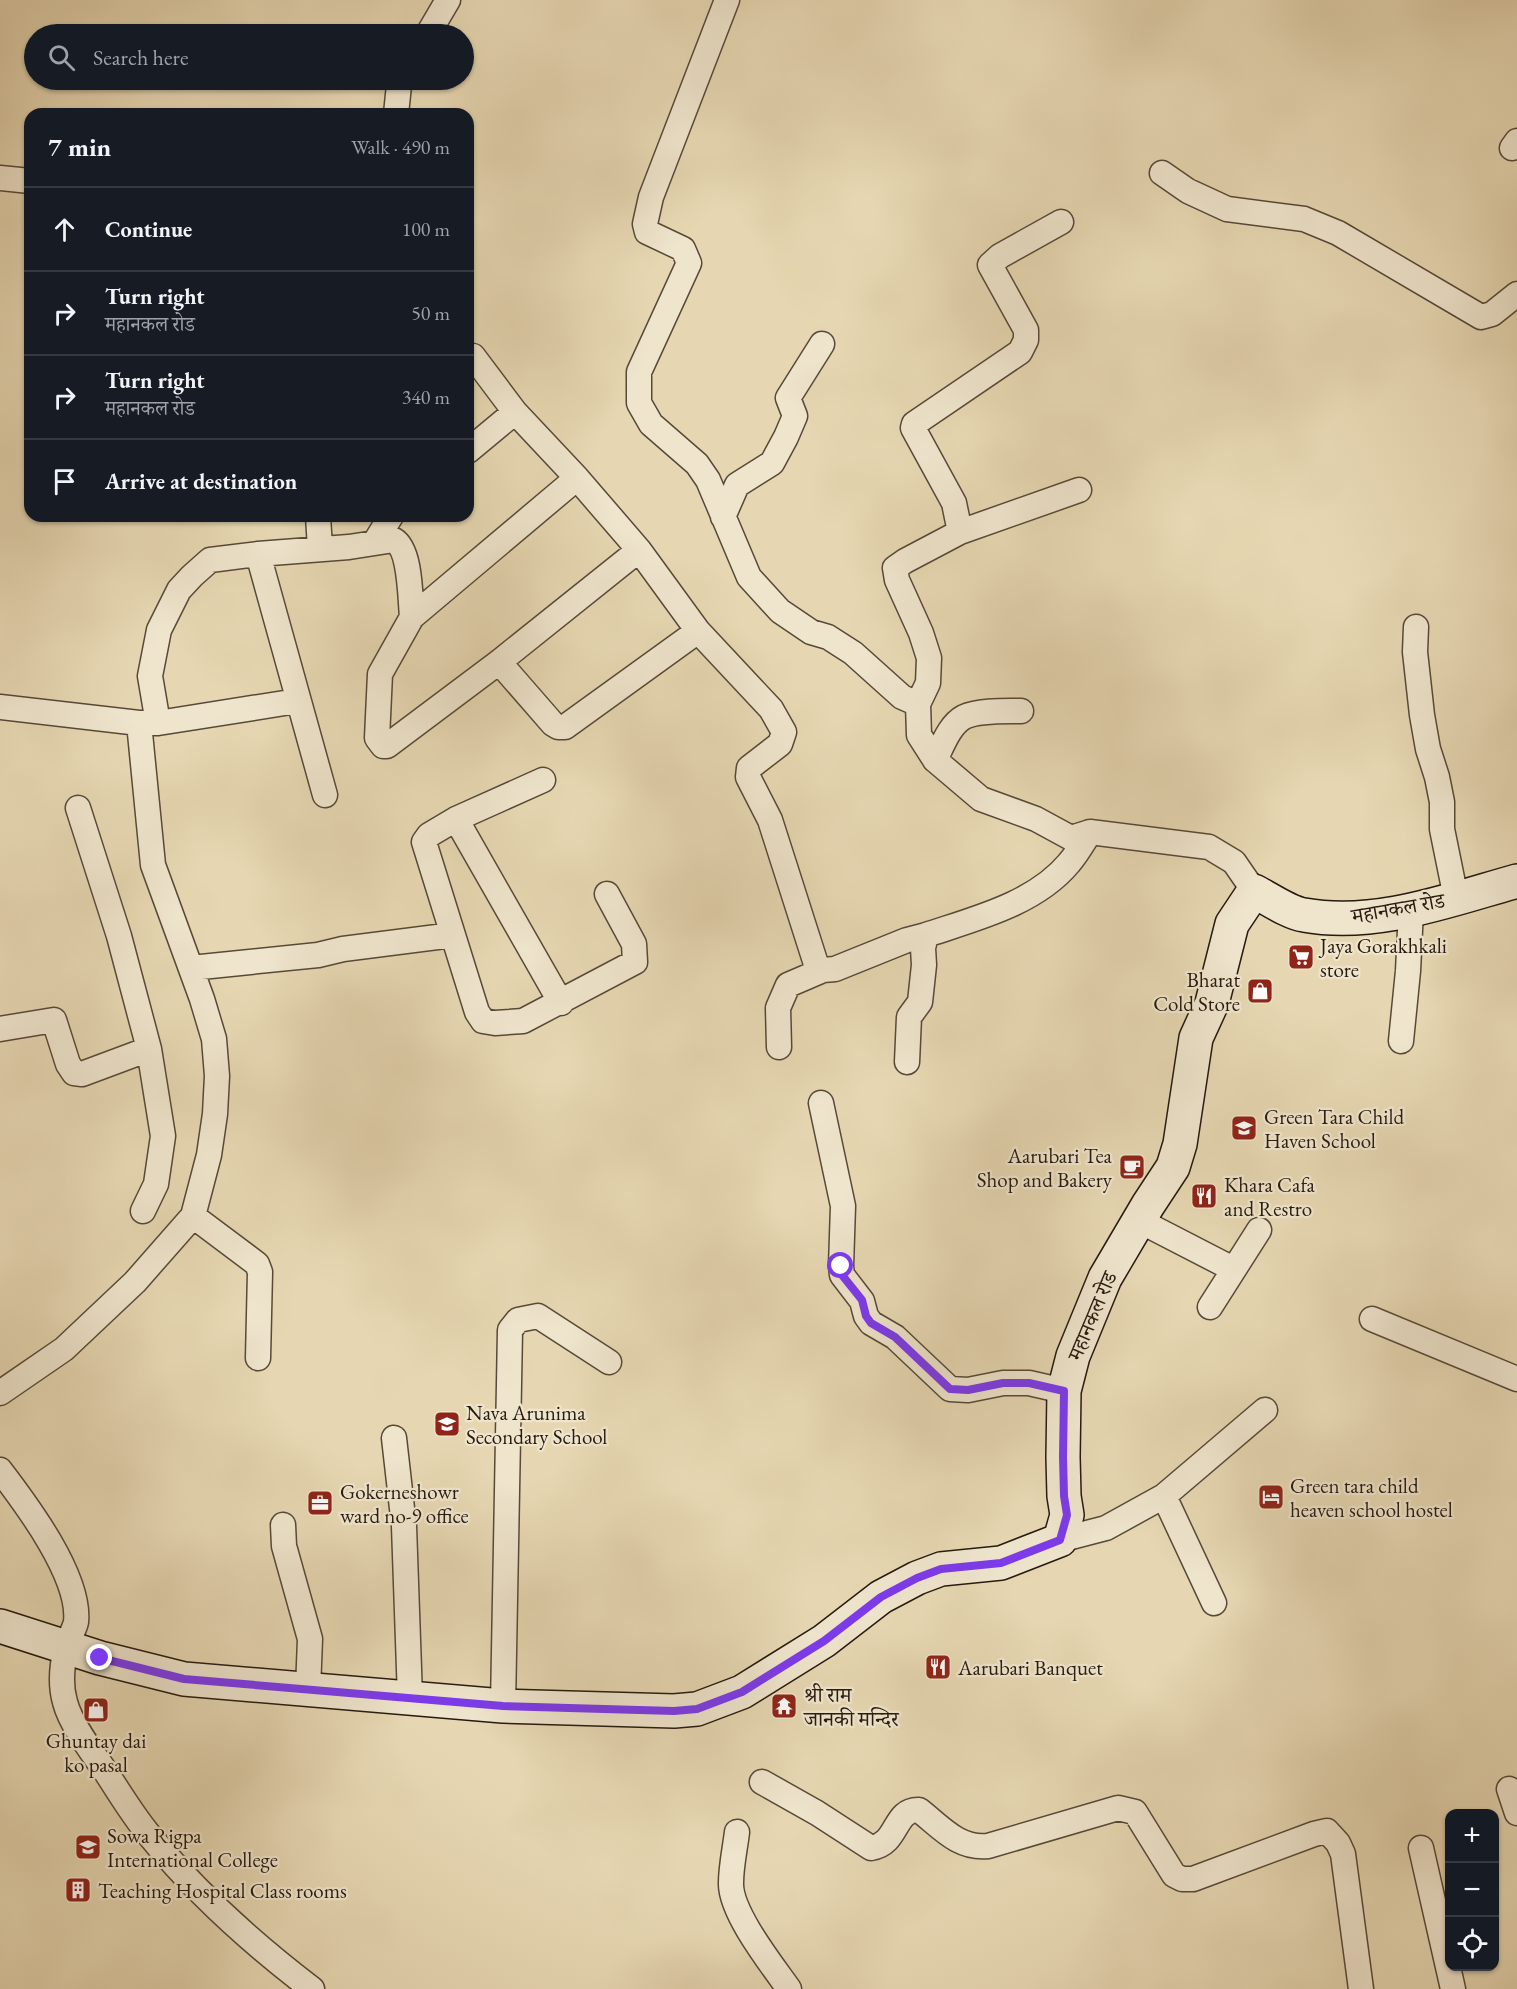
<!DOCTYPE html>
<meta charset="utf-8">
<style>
:root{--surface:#171b24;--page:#242831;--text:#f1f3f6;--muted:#9ea1a6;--line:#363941}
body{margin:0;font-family:"EB Garamond","Noto Serif Devanagari",serif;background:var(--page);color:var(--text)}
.controls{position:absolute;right:18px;bottom:18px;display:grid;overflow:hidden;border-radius:12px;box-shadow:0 2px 4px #0004}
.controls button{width:54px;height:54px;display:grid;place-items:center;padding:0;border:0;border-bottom:2px solid var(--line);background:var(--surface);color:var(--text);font:30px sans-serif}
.stop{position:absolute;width:18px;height:18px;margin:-14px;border:4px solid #7c3aed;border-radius:50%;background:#fff}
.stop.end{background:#7c3aed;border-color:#fff;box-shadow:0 2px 6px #0008}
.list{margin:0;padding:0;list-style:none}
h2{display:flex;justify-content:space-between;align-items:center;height:78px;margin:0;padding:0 24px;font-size:26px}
h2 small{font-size:20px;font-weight:400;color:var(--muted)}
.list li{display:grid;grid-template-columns:39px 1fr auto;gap:18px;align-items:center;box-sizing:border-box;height:84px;padding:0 24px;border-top:2px solid var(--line)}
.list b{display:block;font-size:22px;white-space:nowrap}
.list p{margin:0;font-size:20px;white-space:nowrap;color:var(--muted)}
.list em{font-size:20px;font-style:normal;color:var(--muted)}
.icon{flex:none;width:33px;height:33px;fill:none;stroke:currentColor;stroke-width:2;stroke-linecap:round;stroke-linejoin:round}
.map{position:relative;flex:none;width:1517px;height:1989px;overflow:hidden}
.search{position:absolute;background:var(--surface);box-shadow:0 2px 4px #0004;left:24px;top:24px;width:450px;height:66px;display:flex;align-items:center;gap:15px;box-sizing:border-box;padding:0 21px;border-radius:33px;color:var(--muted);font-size:22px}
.panel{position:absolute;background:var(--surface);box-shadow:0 2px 4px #0004;left:24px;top:108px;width:450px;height:414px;border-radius:18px}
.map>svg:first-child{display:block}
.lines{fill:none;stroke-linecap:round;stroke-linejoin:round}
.minor-casing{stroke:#574938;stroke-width:27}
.secondary-casing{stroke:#271a0f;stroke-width:36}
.minor{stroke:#efe5cd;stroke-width:24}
.secondary{stroke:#efe5cd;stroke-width:33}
.route{stroke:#7c3aed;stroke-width:8}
.labels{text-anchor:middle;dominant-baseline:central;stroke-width:4.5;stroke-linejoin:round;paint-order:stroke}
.street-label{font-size:21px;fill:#271a0f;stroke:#efe5cd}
.poi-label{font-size:21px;fill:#271a0f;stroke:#efe5cd;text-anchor:start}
</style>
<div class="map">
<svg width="1517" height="1989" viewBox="0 0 1517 1989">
<rect width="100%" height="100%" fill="#e6d7b2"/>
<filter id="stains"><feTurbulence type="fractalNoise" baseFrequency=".00333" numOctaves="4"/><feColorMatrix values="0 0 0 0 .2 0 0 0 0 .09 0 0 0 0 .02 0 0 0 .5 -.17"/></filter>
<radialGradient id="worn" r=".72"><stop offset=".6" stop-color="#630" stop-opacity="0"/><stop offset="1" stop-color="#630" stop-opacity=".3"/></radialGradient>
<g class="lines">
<defs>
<path id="minor" d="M727,0L651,197L645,224L647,232L683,249L689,263L639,372V403L651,424L697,464L708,480L749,577L780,611L811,632L828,637L853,653L902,697L918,704
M428,34L448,0
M396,114L399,85L402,80
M1512,148L1517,141
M1162,173L1188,191L1227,209L1304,219L1338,233L1481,317L1492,314L1517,294
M0,178L30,181
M1061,222L1000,256L990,265L1026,330V340L1020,352L914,424L913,428L954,503L960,532L905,561L895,568L897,580L921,633L929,658L928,683L918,704L919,735L935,760L981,799L1036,819L1071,838L1090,832L1209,847L1234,862L1254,891
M473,356L515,412L577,478L639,550L698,631L771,709L784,732L780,744L749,768L748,777L770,820L816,964L823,970L835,969L907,940L926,935
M468,451L515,412
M577,478L412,617L380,674L377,738L383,746H387L499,662L639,550
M318,516L320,548
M723,517L737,485L772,463L786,437L795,416L788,398L822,344
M960,532L1079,490
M375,542L391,516
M258,554L325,795
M1416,627L1415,652L1422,715L1428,749L1437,777L1442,802V829L1456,898
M499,662L553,724L558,727H565L698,631
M0,707L139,723H158L297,701
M158,723L150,676L159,630L179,590L192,576L210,560L258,554L349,547L394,540C411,550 410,598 412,617
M935,760C942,747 949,725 964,717C978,710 1005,711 1021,711
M543,780L456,819L429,835L424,842L477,1012L483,1021L495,1023L523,1021L635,962L634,944L607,894
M78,808L119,936L149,1049L163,1136L156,1184L143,1211
M456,819L561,1003
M191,968L318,955L343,949L453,935
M0,1029L54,1020L68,1064L74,1073L82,1074L149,1049
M1401,1041L1408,971L1411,910
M779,1047L778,1008L788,985L823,970
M907,1062L909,1017L920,1002L924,965L923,948L926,935C974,919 1035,904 1069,863C1077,854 1083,843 1090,832
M821,1103L843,1206L841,1266L842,1275L862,1301L866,1316L871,1323L895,1337L950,1389L968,1390L1003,1383H1029L1064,1391
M193,1216L257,1264L260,1272L258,1358
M1138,1220L1233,1269
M1210,1307L1259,1230
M1372,1319L1517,1379
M0,1393L64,1349L135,1282L193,1216L209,1155L215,1114L217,1076L214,1039L202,999L153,865L139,723
M394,1438L404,1526L410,1698
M0,1470C26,1504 81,1577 76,1622C74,1631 68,1639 66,1648C62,1665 60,1685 65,1702C70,1723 93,1754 106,1772C120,1794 134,1817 150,1836C197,1894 253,1944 312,1989
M1164,1496L1214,1603
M283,1525L284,1546L310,1639L308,1689
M1060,1540L1106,1528L1164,1496L1265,1410
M503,1706L510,1330L518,1320L538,1316L609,1362
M762,1782L817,1813L871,1848C899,1844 893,1809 919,1810C941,1827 958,1849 988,1846L1118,1808L1135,1812L1174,1875L1182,1879H1193L1314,1834L1327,1831L1338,1843L1343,1854L1361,1989
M1509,1789L1517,1813
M737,1832C735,1849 731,1866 731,1883C730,1912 772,1965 789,1989
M1421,1848L1453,1989"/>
<path id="secondary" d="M0,1626L100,1658L184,1679L503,1706L674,1711L697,1709L742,1692L824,1641L881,1597L917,1578L941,1569L1001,1563L1060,1540L1067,1515L1064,1496L1063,1457L1064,1391L1073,1356L1105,1278L1148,1205L1173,1167L1180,1144L1196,1038L1212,1003L1232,924L1254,891C1268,898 1289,913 1304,915C1376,928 1449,900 1517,881"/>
</defs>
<use href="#minor" class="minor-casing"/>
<use href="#secondary" class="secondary-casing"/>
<use href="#minor" class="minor"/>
<use href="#secondary" class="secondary"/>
</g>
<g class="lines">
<path class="route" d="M100,1658L184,1679L503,1706L674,1711L697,1709L742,1692L824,1641L881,1597L917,1578L941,1569L1001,1563L1060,1540L1067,1515L1064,1496L1063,1457L1064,1391L1029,1383H1003L968,1390L950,1389L895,1337L871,1323L866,1316L862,1300L842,1275L841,1266"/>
</g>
<defs>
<symbol id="supermarket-square" viewBox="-11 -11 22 22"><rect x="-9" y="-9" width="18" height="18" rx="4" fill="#8f2418" stroke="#efe5cd"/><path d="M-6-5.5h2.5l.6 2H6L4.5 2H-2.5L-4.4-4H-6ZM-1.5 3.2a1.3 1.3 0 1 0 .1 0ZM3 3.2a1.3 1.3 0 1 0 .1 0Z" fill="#fff"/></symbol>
<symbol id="shop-square" viewBox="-11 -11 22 22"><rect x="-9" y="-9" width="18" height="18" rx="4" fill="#8f2418" stroke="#efe5cd"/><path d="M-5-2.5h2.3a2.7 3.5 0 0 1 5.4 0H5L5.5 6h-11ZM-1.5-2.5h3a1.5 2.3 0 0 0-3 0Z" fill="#fff"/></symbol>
<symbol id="school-square" viewBox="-11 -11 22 22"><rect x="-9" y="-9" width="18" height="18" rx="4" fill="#8f2418" stroke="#efe5cd"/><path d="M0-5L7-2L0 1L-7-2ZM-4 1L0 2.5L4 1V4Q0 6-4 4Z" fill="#fff"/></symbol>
<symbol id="cafe-square" viewBox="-11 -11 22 22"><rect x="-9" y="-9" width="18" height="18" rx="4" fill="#8f2418" stroke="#efe5cd"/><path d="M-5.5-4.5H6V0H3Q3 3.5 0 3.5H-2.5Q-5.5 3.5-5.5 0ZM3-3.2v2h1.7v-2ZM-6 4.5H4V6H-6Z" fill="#fff"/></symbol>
<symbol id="restaurant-square" viewBox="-11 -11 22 22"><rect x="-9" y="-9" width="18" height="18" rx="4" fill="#8f2418" stroke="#efe5cd"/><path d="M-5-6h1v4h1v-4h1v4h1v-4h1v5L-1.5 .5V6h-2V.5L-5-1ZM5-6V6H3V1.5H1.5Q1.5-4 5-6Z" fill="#fff"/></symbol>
<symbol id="hotel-square" viewBox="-11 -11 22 22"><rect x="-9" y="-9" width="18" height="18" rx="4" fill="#8f2418" stroke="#efe5cd"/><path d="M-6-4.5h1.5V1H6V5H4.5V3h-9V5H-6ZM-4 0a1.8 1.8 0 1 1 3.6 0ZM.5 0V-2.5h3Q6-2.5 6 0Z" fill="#fff"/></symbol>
<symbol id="office-square" viewBox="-11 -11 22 22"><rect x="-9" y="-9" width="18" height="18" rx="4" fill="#8f2418" stroke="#efe5cd"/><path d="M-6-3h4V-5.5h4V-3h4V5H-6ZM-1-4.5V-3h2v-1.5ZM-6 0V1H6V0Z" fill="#fff"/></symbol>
<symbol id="temple-square" viewBox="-11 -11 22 22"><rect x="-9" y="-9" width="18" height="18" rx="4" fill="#8f2418" stroke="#efe5cd"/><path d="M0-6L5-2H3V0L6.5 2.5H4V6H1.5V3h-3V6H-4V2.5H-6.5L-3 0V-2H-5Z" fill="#fff"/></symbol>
<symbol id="university-square" viewBox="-11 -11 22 22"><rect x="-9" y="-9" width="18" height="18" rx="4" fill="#8f2418" stroke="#efe5cd"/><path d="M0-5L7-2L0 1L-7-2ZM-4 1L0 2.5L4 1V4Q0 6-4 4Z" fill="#fff"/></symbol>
<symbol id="building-square" viewBox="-11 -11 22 22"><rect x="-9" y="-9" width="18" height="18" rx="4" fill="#8f2418" stroke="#efe5cd"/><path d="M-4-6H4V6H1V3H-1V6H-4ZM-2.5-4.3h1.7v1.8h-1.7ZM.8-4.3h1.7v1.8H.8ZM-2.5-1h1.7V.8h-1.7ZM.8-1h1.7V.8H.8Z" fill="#fff"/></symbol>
</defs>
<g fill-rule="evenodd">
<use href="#supermarket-square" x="1286" y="942" width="30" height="30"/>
<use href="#shop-square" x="1245" y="976" width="30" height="30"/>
<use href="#school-square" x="1229" y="1113" width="30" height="30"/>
<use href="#cafe-square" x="1117" y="1152" width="30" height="30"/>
<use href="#restaurant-square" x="1189" y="1181" width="30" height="30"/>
<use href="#school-square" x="432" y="1409" width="30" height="30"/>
<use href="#hotel-square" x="1256" y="1482" width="30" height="30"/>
<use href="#office-square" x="305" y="1488" width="30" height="30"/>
<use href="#restaurant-square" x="923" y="1652" width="30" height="30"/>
<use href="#temple-square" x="769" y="1691" width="30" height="30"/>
<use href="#shop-square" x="81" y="1695" width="30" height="30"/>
<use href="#university-square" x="73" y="1832" width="30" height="30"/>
<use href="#building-square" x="63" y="1875" width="30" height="30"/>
</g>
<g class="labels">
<g class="street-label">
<text transform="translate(1398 908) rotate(-10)">महानकल रोड</text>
<text transform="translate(1092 1316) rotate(-67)">महानकल रोड</text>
</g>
<g class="poi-label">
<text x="1320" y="945">Jaya Gorakhkali<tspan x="1320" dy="24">store</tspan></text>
<text x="1240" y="979" text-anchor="end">Bharat<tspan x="1240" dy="24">Cold Store</tspan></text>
<text x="1264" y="1116">Green Tara Child<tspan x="1264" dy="24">Haven School</tspan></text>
<text x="1112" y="1155" text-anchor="end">Aarubari Tea<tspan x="1112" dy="24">Shop and Bakery</tspan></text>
<text x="1224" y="1184">Khara Cafa<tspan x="1224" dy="24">and Restro</tspan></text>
<text x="466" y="1412">Nava Arunima<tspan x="466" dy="24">Secondary School</tspan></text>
<text x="1290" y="1485">Green tara child<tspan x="1290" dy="24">heaven school hostel</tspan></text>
<text x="340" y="1491">Gokerneshowr<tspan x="340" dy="24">ward no-9 office</tspan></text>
<text x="958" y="1667">Aarubari Banquet</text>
<text x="804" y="1694">श्री राम<tspan x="804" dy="24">जानकी मन्दिर</tspan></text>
<text x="96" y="1740" text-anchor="middle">Ghuntay dai<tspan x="96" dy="24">ko pasal</tspan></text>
<text x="107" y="1835">Sowa Rigpa<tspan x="107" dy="24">International College</tspan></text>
<text x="98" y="1890">Teaching Hospital Class rooms</text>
</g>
</g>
<rect width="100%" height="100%" filter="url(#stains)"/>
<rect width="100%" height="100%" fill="url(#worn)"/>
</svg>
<div class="controls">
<button>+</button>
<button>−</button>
<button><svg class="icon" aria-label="locate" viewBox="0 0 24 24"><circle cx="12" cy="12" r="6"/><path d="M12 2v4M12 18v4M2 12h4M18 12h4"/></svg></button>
</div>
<div class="stop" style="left:841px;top:1266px"></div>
<div class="stop end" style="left:100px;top:1658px"></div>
<div class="search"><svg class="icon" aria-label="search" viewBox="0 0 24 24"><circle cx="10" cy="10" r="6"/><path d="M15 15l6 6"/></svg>Search here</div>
<section class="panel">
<h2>7 min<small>Walk · 490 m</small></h2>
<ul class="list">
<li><svg class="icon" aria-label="ahead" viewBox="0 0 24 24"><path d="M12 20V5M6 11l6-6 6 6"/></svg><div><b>Continue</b></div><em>100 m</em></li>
<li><svg class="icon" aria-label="right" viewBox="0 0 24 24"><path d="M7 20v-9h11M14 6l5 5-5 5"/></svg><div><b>Turn right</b><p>महानकल रोड</p></div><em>50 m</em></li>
<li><svg class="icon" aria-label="right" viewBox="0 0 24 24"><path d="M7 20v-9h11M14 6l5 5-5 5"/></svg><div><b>Turn right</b><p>महानकल रोड</p></div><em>340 m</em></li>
<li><svg class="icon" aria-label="arrive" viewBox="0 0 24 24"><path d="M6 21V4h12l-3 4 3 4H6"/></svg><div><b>Arrive at destination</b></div></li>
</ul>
</section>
</div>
